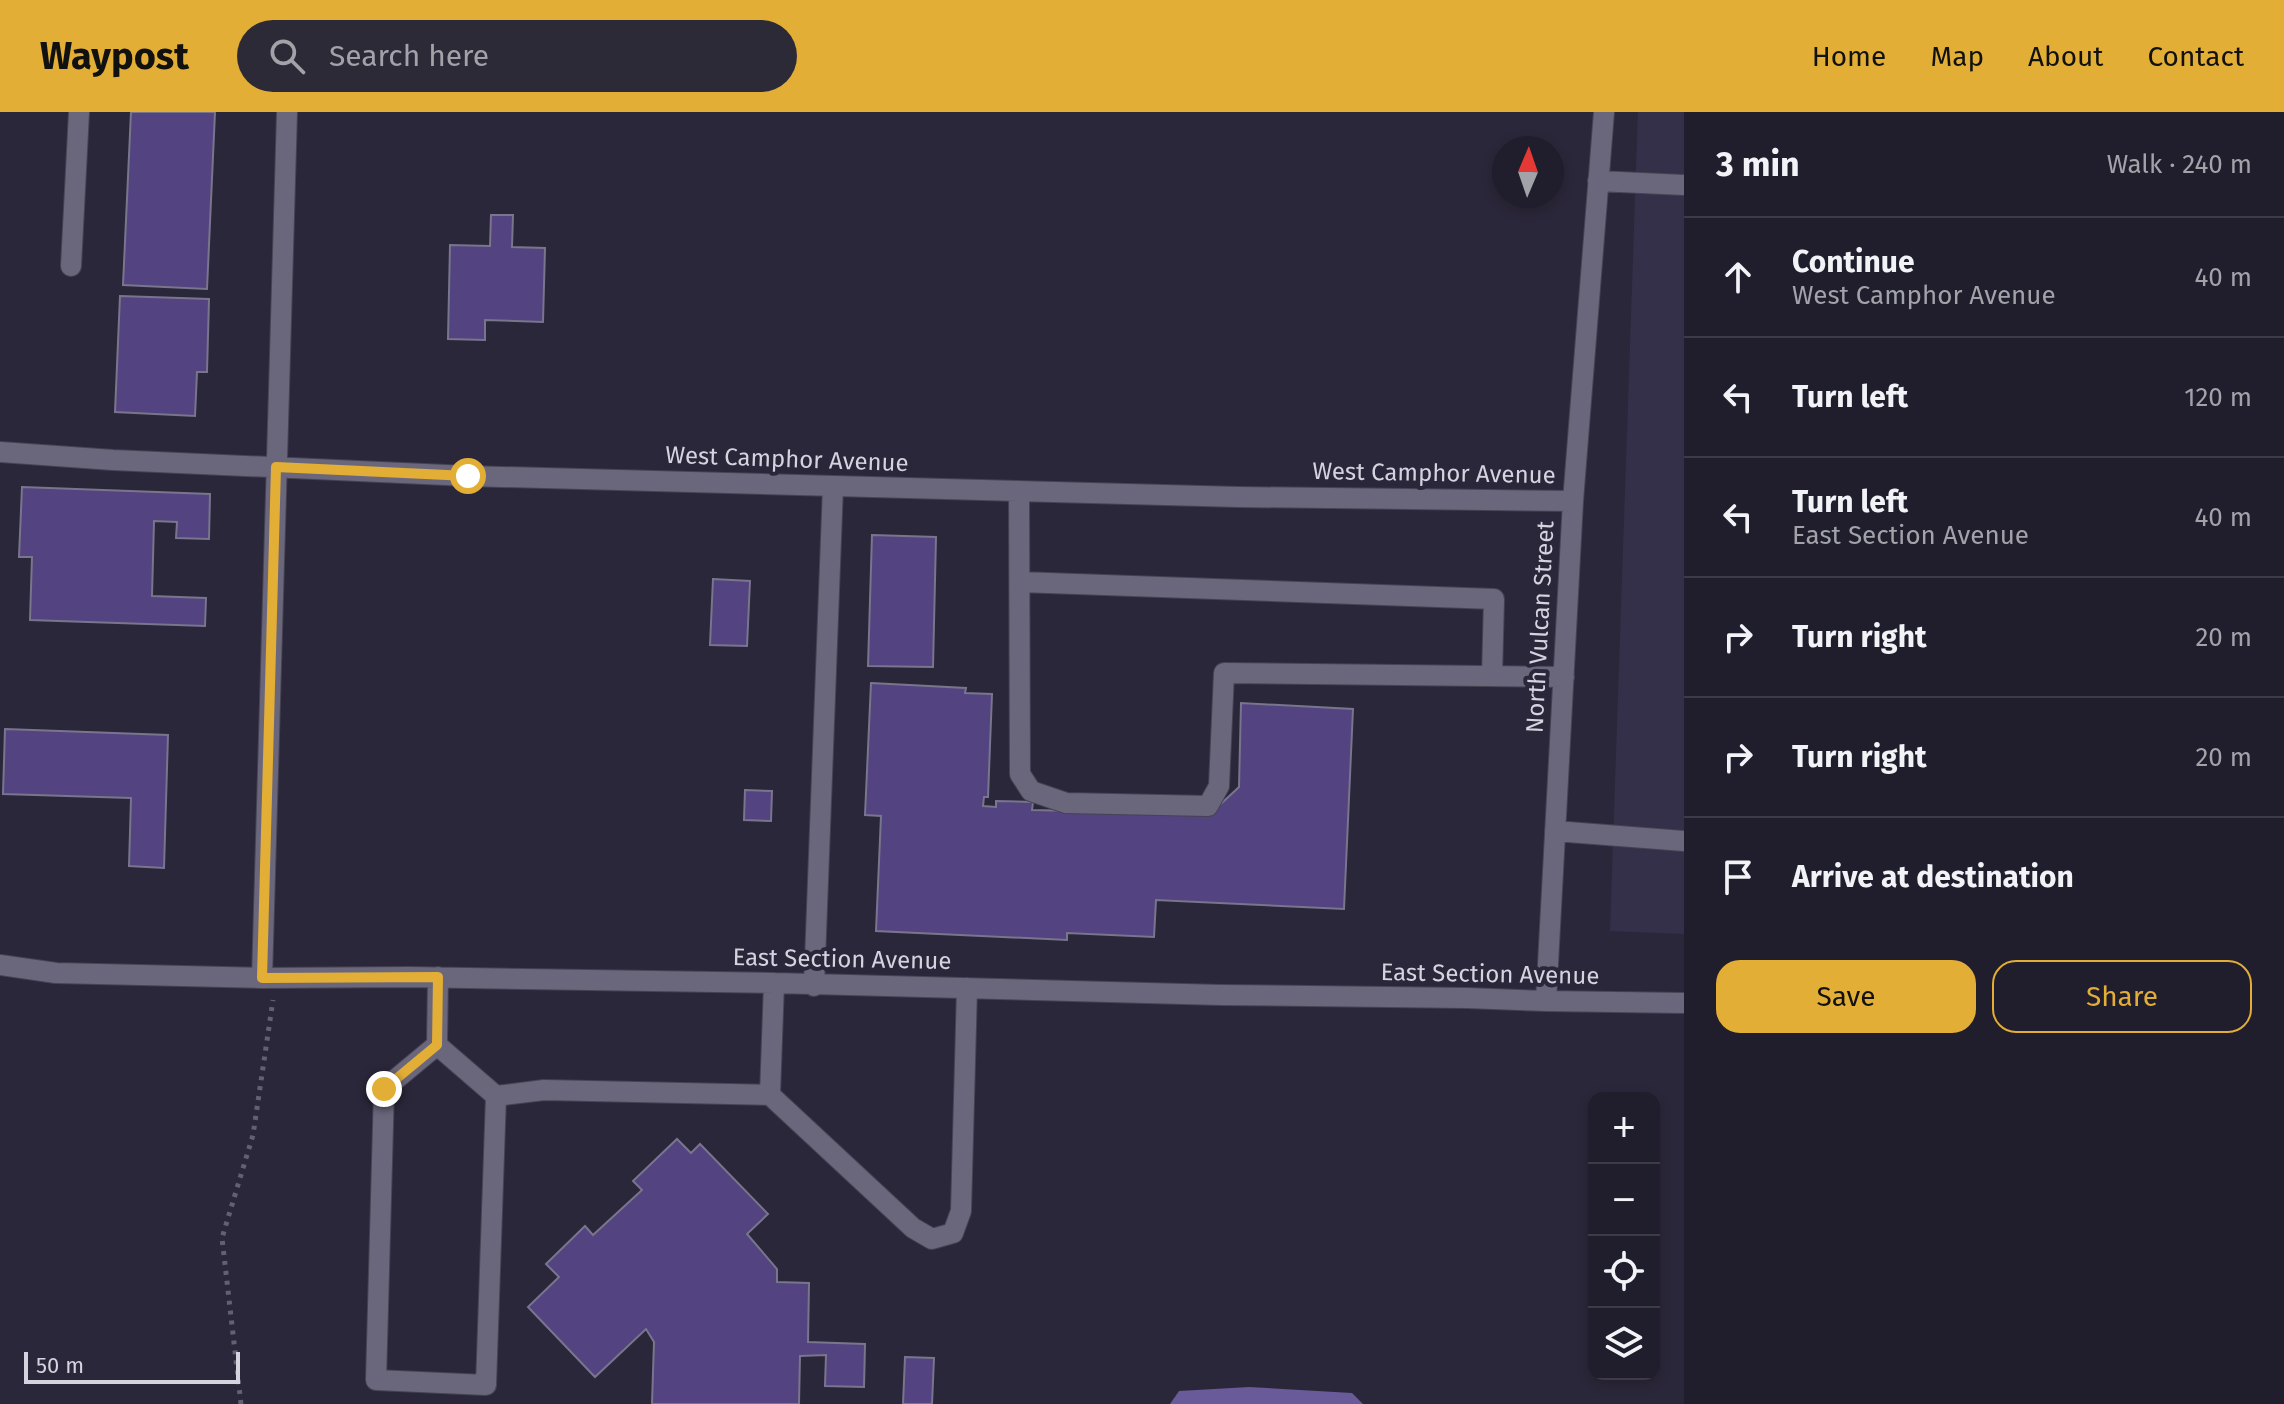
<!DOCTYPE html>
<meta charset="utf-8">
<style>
:root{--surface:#201d2c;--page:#2d2a38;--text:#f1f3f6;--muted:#a2a2a9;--line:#3d3b48;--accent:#e3ae35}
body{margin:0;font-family:"Fira Sans",sans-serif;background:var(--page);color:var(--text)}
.controls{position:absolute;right:24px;bottom:24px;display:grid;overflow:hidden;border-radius:16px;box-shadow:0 4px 12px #0003}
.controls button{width:72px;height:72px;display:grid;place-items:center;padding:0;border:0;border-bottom:2px solid var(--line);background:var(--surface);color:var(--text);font:40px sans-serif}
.compass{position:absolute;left:1492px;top:24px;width:72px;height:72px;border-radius:50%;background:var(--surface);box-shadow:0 4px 12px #0003;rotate:2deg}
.scale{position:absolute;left:24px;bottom:20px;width:216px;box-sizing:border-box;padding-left:8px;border:4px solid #d5d3e0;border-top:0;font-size:22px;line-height:28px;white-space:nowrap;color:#d5d3e0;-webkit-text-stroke:6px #2b273a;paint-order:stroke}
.stop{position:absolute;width:24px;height:24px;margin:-18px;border:6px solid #e3ae35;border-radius:50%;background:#fff}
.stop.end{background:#e3ae35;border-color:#fff;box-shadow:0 2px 8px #0008}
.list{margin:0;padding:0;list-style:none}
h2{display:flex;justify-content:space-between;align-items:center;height:104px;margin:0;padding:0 32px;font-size:34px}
h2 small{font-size:26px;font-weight:400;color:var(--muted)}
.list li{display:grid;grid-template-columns:52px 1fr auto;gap:24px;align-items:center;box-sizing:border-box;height:120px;padding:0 32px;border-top:2px solid var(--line)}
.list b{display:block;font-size:30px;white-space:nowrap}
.list p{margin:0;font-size:26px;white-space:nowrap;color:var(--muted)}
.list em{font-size:26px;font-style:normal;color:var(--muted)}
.actions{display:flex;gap:16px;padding:24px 32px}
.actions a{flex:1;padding:18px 0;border:2px solid var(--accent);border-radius:24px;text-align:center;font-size:28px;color:var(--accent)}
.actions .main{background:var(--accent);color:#111}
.icon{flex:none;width:44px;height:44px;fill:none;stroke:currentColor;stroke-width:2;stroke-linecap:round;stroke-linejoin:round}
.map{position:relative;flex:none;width:1684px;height:1292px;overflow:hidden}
header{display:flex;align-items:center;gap:48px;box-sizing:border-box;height:112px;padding:0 40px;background:var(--accent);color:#111}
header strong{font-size:38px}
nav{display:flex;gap:44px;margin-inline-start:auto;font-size:28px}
.search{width:560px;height:72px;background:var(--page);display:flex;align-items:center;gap:20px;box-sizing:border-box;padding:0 28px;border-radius:44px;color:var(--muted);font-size:30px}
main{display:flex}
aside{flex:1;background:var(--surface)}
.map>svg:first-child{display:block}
.built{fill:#353049}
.water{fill:#695a99}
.building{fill:#534380;stroke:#79758c;stroke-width:2}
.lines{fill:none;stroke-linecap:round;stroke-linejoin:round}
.minor-casing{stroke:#464353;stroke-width:22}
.path{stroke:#636071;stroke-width:5;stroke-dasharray:4 6;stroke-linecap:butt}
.minor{stroke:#6a677d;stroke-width:20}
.route{stroke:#e3ae35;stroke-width:10}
.labels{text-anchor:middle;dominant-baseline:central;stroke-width:8;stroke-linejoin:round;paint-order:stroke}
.street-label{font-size:24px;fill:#d5d3e0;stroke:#2b273a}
</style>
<header>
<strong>Waypost</strong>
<div class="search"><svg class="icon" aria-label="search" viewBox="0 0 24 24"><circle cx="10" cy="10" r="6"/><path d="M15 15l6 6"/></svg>Search here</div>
<nav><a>Home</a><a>Map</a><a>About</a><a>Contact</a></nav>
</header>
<main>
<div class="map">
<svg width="1684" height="1292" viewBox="0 0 1684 1292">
<rect width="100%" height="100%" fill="#2b273a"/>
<path class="built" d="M1638,0H1684V822L1610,819Z"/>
<path class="water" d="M1249,1275L1352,1281L1363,1292H1170L1179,1279Z"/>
<path class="building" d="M131,0H215L207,177L123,173Z
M491,103H513L512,135L545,136L543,210L485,208V228L448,227L450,133L490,134Z
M120,184L209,187L207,260H197L195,304L115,300Z
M22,375L210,382L209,427L176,426L177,410L154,409L152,484L206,486L205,514L30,508L32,445H19Z
M872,423L936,425L933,555L868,554Z
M713,467L750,469L747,534L710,533Z
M871,571L966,576L965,581L992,582L988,685H984L983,694L996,695V689L1033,690L1032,698L1210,702L1239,675L1241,591L1353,597L1344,797L1156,788L1154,825L1067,821V828L876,819L881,704L865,703Z
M5,617L168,623L164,756L129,754L131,686L3,682Z
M745,678L772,679L771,709L744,708Z
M677,1027L691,1041L700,1032L768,1102L747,1122L777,1157V1170L809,1171L808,1230L865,1232L864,1275L825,1274L826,1243L800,1244L799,1292H652L654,1230L646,1217L595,1265L528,1195L559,1165L546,1152L585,1114L593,1123L642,1078L633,1069Z
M905,1245L934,1246L932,1292H903Z"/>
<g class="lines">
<defs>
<path id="minor" d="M1598,69L1684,73
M71,154L79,0
M0,340L113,348L468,364L1239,385L1573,389
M1019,379L1020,662L1031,679L1066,691L1208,694L1219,674L1224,561L1564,565
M1020,470L1494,487L1492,564
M1555,719L1684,729
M0,853L56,861L262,866L409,865L774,871L1221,883L1467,886L1546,889L1684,891
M262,866L287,0
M814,874L833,374
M1546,889L1573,389L1604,0
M437,933L496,984L486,1273L376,1268L384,977L437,933L438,865
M770,983L774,871
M496,984L544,978L770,983L913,1116L932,1127L953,1121L961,1099L967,876"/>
</defs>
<use href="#minor" class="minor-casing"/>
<path class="path" d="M241,1292L222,1126L253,1023L273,888"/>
<use href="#minor" class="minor"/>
</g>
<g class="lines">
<path class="route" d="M384,977L437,933L438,865L262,866L276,355L468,364"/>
</g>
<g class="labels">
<g class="street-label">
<text transform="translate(787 347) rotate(2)">West Camphor Avenue</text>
<text transform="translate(1434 361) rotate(1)">West Camphor Avenue</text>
<text transform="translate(1540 515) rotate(-87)">North Vulcan Street</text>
<text transform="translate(842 847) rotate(1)">East Section Avenue</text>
<text transform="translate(1490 862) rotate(1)">East Section Avenue</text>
</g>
</g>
</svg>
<div class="controls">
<button>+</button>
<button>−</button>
<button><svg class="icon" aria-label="locate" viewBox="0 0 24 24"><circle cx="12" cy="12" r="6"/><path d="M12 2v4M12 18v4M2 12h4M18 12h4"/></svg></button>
<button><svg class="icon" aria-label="layers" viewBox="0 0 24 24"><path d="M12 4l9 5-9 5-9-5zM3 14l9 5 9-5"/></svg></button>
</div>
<svg class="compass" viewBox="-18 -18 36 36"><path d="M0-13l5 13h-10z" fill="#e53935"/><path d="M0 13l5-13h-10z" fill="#a2a2a9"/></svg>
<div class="scale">50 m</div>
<div class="stop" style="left:468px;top:364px"></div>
<div class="stop end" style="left:384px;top:977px"></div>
</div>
<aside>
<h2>3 min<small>Walk · 240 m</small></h2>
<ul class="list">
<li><svg class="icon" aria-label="ahead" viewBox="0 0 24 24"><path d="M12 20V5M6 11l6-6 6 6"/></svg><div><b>Continue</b><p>West Camphor Avenue</p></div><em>40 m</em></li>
<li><svg class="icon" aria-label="left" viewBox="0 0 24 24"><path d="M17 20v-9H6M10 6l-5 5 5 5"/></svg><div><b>Turn left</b></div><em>120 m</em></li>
<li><svg class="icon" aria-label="left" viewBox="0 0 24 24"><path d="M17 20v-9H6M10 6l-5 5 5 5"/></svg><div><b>Turn left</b><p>East Section Avenue</p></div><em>40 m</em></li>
<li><svg class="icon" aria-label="right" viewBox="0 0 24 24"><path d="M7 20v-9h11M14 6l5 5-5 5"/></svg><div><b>Turn right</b></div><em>20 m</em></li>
<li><svg class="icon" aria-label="right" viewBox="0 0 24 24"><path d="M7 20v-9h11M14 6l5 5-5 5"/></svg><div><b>Turn right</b></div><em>20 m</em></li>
<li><svg class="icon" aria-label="arrive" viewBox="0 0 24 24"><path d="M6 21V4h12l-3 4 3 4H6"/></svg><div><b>Arrive at destination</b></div></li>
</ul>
<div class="actions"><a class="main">Save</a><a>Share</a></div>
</aside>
</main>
